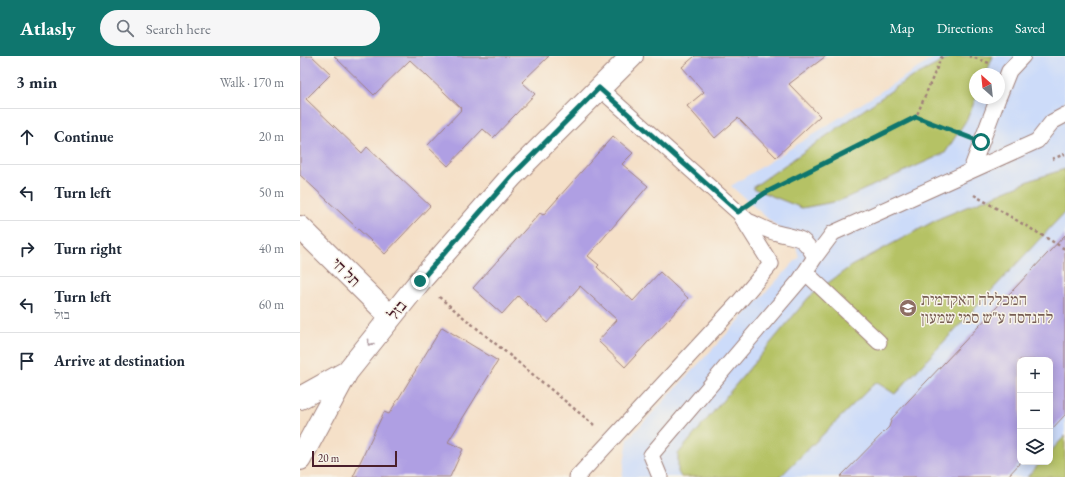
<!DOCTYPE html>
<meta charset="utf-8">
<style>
:root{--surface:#fff;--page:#f6f6f7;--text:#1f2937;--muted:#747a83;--line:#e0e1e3;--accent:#0f766e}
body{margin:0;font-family:"EB Garamond","Frank Ruhl Libre",serif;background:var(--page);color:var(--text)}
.controls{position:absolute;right:12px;bottom:12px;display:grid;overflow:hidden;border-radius:8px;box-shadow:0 2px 10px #0003}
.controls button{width:36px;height:36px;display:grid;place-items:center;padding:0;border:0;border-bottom:1px solid var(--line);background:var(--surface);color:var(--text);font:20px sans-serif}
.compass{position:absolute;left:669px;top:12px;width:36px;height:36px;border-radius:50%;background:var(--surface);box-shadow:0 2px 10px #0003;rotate:333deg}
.scale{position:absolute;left:12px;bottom:10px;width:85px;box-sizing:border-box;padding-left:4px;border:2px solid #4a1f2b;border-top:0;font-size:11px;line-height:14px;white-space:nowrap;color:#4a1f2b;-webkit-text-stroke:3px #f7f3e8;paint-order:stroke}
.stop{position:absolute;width:12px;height:12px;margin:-9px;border:3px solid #0f766e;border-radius:50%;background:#fff}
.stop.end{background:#0f766e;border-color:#fff;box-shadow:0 1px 4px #0008}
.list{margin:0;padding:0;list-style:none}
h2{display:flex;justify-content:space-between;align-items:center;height:52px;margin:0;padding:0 16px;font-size:17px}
h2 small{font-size:13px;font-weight:400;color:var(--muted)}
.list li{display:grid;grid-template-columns:26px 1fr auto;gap:12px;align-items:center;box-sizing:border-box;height:56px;padding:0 16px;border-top:1px solid var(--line)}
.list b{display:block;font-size:15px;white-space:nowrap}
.list p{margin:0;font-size:13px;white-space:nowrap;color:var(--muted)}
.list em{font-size:13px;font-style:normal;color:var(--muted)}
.icon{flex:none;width:22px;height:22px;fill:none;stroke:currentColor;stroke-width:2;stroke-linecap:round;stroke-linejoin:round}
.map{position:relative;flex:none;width:765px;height:421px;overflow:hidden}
header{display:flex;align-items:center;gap:24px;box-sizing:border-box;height:56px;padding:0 20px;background:var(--accent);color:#fff}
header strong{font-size:19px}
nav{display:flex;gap:22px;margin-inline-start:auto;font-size:14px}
.search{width:280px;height:36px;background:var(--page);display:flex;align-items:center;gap:10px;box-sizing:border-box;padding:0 14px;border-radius:22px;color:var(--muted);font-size:15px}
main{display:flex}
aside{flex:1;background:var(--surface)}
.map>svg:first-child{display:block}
.built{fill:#ccdbf9;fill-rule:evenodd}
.green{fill:#b5c265;stroke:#807048}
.building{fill:#af9fe3}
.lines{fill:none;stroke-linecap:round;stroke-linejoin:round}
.lane-casing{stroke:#a0807a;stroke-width:17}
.street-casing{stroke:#a0807a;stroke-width:24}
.path{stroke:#a0807a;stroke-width:2.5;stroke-dasharray:3 3;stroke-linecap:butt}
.lane{stroke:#fff;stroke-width:15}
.street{stroke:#fff;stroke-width:22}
.oneway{stroke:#ae9aa0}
.route{stroke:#0f766e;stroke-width:5}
.labels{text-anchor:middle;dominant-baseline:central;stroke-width:3;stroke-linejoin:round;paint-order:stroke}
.street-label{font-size:16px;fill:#4a1f2b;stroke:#f7f3e8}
.education-label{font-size:16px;fill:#785e54;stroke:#f7f3e8;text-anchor:start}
</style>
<header>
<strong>Atlasly</strong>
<div class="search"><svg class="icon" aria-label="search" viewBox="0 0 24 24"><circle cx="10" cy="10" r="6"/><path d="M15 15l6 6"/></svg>Search here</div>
<nav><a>Map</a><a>Directions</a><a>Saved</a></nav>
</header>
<main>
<aside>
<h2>3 min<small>Walk · 170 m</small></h2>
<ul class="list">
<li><svg class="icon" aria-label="ahead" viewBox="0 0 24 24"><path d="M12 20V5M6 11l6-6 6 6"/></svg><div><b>Continue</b></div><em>20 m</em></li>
<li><svg class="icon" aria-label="left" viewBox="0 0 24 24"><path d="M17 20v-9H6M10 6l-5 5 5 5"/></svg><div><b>Turn left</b></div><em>50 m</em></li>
<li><svg class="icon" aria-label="right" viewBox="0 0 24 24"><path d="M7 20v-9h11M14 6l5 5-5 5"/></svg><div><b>Turn right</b></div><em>40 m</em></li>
<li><svg class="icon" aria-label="left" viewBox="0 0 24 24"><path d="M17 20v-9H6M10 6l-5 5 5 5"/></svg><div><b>Turn left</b><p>בזל</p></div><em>60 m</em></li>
<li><svg class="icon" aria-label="arrive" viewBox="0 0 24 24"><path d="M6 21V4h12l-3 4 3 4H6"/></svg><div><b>Arrive at destination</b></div></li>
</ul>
</aside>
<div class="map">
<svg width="765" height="421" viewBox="0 0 765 421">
<rect width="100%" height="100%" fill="#f7f3e8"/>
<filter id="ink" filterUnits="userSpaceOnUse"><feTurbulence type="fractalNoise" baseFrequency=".025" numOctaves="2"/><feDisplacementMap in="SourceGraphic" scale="8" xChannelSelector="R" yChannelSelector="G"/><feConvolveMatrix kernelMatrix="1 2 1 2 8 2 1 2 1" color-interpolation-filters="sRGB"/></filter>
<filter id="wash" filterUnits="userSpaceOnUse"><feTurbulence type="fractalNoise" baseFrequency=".012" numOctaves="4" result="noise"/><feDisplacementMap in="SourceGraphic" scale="16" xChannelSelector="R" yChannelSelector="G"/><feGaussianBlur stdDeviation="0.9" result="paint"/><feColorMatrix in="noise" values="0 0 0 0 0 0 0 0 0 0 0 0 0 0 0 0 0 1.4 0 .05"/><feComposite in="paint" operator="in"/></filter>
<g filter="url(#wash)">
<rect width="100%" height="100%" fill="#f5e0c8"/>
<path class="built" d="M637,0H765V421H322L328,383L499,201L495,187L431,130ZM675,18H699V42H675ZM720,304H750V406H720Z"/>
<path class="green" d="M653,0H693L686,18H675L676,42L667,63L645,97L539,145L502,152L452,132L605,25Z
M765,113V156L595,338L576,326L480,421H381L378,416V398L509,241L551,210L640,162L734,123Z
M765,380V421H727L741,406H750V396Z"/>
<g id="blocks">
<path class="building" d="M0,0H12L31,18L6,43L62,97L67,91L130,150L85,198L0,119Z
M34,0H249L222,26L235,38L193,82L183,73L148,110L127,90L162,53L110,4L74,39Z
M395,0H526L489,28L520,60L476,101L438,62L415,82L387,50L404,36L382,11Z
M313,80L333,97L322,108L348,130L288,200L299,209L297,211L333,245L360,216L388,242L325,311L298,285L317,264L280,230L248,267L218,240L202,258L173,232L240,157L243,159Z
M765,179V359L750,375V304H720L721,406L707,421H540L589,371L592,362Z
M142,271L198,305L148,386L163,393L150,421H53L84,356L89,358Z"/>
</g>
</g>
<g filter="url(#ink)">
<use href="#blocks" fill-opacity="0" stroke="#a0807a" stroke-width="1"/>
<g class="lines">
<defs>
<path id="lane" d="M299,32L448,165C458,169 467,175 477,177C500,183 502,179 515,201L500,224L351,399L360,421
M699,40L709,15L723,0
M671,114L698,42
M515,201L533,177L737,85L752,66L765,59
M505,216L579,286
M277,421L438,247L471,208L441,160"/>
<path id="street" d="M0,171L91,261
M0,342L47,316
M0,403L47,316L120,225L211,121L332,0"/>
</defs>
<use href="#lane" class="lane-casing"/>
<use href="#street" class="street-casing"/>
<path class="path" d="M642,0L616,61L662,79
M669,0L689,7
M752,103L765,98
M674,139L765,193
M456,143L465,137L616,61
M139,241L294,369"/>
<use href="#lane" class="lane"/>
<use href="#street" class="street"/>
</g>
<defs><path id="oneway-chevron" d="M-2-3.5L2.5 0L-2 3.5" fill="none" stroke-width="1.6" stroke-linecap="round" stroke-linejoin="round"/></defs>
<use class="oneway" href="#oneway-chevron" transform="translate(70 287) rotate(129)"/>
</g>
<g class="lines" filter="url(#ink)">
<path class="route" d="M120,225L211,121L299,32L438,156L465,137L616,61L681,86"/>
</g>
<defs>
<symbol id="university-disc" viewBox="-11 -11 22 22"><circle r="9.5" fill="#8d6e63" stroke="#f7f3e8"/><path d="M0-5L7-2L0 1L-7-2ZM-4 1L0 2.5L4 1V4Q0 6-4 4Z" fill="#fff"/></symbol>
</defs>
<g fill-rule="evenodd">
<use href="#university-disc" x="598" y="242" width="20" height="20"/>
</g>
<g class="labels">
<g class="street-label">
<text transform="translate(46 216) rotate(45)">תל חי</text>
<text transform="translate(97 254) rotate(-51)">בזל</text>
</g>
<g class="education-label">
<text x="621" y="243">המכללה האקדמית<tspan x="621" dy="18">להנדסה ע"ש סמי שמעון</tspan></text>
</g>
</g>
</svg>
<div class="controls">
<button>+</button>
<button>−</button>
<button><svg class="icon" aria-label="layers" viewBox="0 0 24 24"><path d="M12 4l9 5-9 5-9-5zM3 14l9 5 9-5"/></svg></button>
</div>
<svg class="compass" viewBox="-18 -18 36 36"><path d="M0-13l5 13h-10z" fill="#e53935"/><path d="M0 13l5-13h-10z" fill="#747a83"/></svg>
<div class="scale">20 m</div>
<div class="stop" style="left:681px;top:86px"></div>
<div class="stop end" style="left:120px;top:225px"></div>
</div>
</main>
